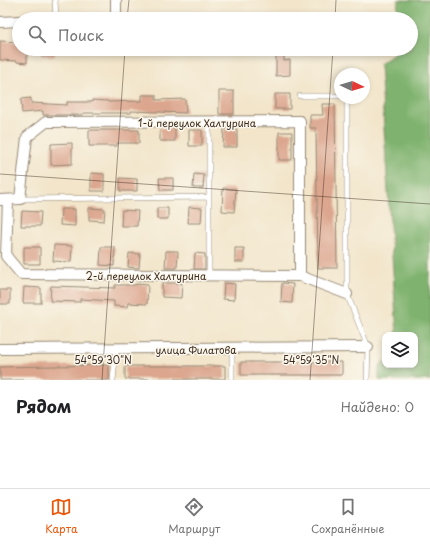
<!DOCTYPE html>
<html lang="ru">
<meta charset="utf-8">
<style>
:root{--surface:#fff;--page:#f6f6f6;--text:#202124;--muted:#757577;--line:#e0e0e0;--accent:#ea580c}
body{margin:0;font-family:"Playpen Sans",sans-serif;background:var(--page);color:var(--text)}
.controls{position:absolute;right:12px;bottom:12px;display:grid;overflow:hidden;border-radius:8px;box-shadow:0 2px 6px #0003}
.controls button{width:36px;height:36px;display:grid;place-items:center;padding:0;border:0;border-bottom:1px solid var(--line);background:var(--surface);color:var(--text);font:20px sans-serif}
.compass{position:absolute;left:334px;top:68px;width:36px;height:36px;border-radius:50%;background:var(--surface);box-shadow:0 2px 6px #0003;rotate:94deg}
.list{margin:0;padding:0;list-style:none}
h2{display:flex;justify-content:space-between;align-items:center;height:52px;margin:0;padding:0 16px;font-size:17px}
h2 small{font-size:13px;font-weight:400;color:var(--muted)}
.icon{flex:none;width:22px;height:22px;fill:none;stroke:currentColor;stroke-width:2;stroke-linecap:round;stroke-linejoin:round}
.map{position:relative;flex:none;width:430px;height:380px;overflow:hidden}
.search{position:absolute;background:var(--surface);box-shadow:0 2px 6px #0003;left:12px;right:12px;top:12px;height:44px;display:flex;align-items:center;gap:10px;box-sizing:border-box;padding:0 14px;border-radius:22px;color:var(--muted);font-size:15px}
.sheet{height:108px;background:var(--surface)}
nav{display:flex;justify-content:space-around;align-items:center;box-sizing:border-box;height:56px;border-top:1px solid var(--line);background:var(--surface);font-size:11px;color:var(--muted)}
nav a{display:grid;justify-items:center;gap:2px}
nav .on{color:var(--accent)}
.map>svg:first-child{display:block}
.forest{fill:#7fb26e;stroke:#5d6e46}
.building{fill:#dca68e}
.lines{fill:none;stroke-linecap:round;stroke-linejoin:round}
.lane-casing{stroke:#968874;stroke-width:6}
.street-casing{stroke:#968874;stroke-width:12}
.lane{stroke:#fff;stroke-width:5}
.street{stroke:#fff;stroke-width:10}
.ticks{fill:none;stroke:#3b2a1e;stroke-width:1;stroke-opacity:0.45}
.labels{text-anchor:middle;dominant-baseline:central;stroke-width:3;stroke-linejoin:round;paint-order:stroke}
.street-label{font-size:10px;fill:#3b2a1e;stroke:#fbf7ec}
.ticks-label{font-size:10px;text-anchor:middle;fill:#3b2a1e;stroke:#fbf7ec;stroke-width:3;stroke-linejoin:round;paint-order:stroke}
</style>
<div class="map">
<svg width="430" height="380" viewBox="0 0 430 380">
<rect width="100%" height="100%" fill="#fbf7ec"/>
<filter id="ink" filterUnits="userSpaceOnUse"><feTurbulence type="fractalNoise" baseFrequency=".025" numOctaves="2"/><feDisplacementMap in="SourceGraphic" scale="8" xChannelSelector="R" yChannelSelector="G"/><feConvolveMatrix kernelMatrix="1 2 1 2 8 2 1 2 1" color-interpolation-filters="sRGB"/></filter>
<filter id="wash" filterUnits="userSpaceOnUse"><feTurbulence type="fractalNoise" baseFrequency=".012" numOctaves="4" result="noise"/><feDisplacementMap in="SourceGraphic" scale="16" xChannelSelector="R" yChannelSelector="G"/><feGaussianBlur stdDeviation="0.9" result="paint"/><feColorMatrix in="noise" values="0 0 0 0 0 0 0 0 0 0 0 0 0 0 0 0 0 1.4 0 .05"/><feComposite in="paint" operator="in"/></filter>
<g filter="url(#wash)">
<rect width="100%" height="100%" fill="#f2e5ca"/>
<path class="forest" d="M398,0H430V380H379V367L385,360V365H415V335H397L380,64L397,52V49H411V19H397Z"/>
<g id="blocks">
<path class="building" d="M0,41L19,42V49H27V63L17,62V61L0,60Z
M41,49H55V56H41Z
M276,49H284V61L290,60V75L276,76Z
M219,91H234V114H219Z
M275,94H290V109H275Z
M142,95H156V100L185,99L186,113L131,111V113H83V115H43V111L22,113L21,99L31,98V103L67,105V102H92V100L108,101V102L142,101Z
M322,104H335L337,268H318L316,128H310V115H323Z
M160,128H175V141H160Z
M224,129H237V147H223Z
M89,130H139V143H117V146H89Z
M189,130H202V146H189Z
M279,132H292V160H279Z
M72,143V164L51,165V144Z
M91,173L104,174V191H91Z
M194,174L204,175L203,188H193Z
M120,178L137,179V191H120Z
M159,178H173V190H160Z
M223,188L236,189L234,212L222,211Z
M189,207L202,208L201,223H188Z
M89,208L105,209L104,221L89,220Z
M157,208H168V219H157Z
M61,209H75V226L60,225Z
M122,210L138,211L137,226H121Z
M22,211L41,212L40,226H21Z
M54,245L72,246L71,262L53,261Z
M24,247H40V264H24Z
M101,247H115L114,266L100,265Z
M235,248H244V262H235Z
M166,251H178L177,268H165Z
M129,253L140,254L139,268L128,267Z
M195,253L205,254V269H194Z
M162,283H182L181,298L162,297Z
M224,283L235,284L234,300L223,299Z
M282,283L293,284L292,303L281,302Z
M136,284L148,285L147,304L128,303L127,307L114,306V301L80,299V302L50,301L51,286L115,288V285H136Z
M24,287L41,288V303H23Z
M0,290H10V304H0Z
M241,362H342V375H241Z
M109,365V380H0V367Z
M125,366H225V379H125Z"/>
</g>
</g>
<g filter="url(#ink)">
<use href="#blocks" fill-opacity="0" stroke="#968874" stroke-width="1"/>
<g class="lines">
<defs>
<path id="lane" d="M55,0L56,19
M360,19H361
M300,96H340
M347,98V294L368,347L367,380
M20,199L209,197V122
M209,275V197
M113,380L116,350
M232,380V349"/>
<path id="street" d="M116,0V19
M0,22L19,21
M0,200L20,199L27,137L46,122L300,121V276
M8,200L6,256L21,274L300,276L347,294
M0,349L368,347"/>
</defs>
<use href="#lane" class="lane-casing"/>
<use href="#street" class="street-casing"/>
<use href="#lane" class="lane"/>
<use href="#street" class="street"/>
</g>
</g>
<path class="ticks" d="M127,19L129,0M335,19L336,0M0,174L430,204M102,380L125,49M310,380L333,49"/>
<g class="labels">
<g class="street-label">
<text x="197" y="122">1-й переулок Халтурина</text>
<text x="146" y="275">2-й переулок Халтурина</text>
<text x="196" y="349">улица Филатова</text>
</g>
</g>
<g class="ticks-label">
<text x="103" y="364">54°59'30"N</text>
<text x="311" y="364">54°59'35"N</text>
</g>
</svg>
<div class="controls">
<button><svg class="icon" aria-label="layers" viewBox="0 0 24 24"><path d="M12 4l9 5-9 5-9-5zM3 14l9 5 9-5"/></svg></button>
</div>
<svg class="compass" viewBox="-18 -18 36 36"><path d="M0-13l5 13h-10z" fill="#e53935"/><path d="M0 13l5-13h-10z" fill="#757577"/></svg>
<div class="search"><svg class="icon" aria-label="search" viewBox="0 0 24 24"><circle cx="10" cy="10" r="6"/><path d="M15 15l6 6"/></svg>Поиск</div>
</div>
<section class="sheet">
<h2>Рядом<small>Найдено: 0</small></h2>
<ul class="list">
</ul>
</section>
<nav>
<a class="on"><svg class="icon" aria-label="map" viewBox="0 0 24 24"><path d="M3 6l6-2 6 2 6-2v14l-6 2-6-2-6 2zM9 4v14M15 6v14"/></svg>Карта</a>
<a><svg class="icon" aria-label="directions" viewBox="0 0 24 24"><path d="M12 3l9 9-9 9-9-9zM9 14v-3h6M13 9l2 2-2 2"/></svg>Маршрут</a>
<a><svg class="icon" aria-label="saved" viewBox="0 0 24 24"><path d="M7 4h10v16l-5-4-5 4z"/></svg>Сохранённые</a>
</nav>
